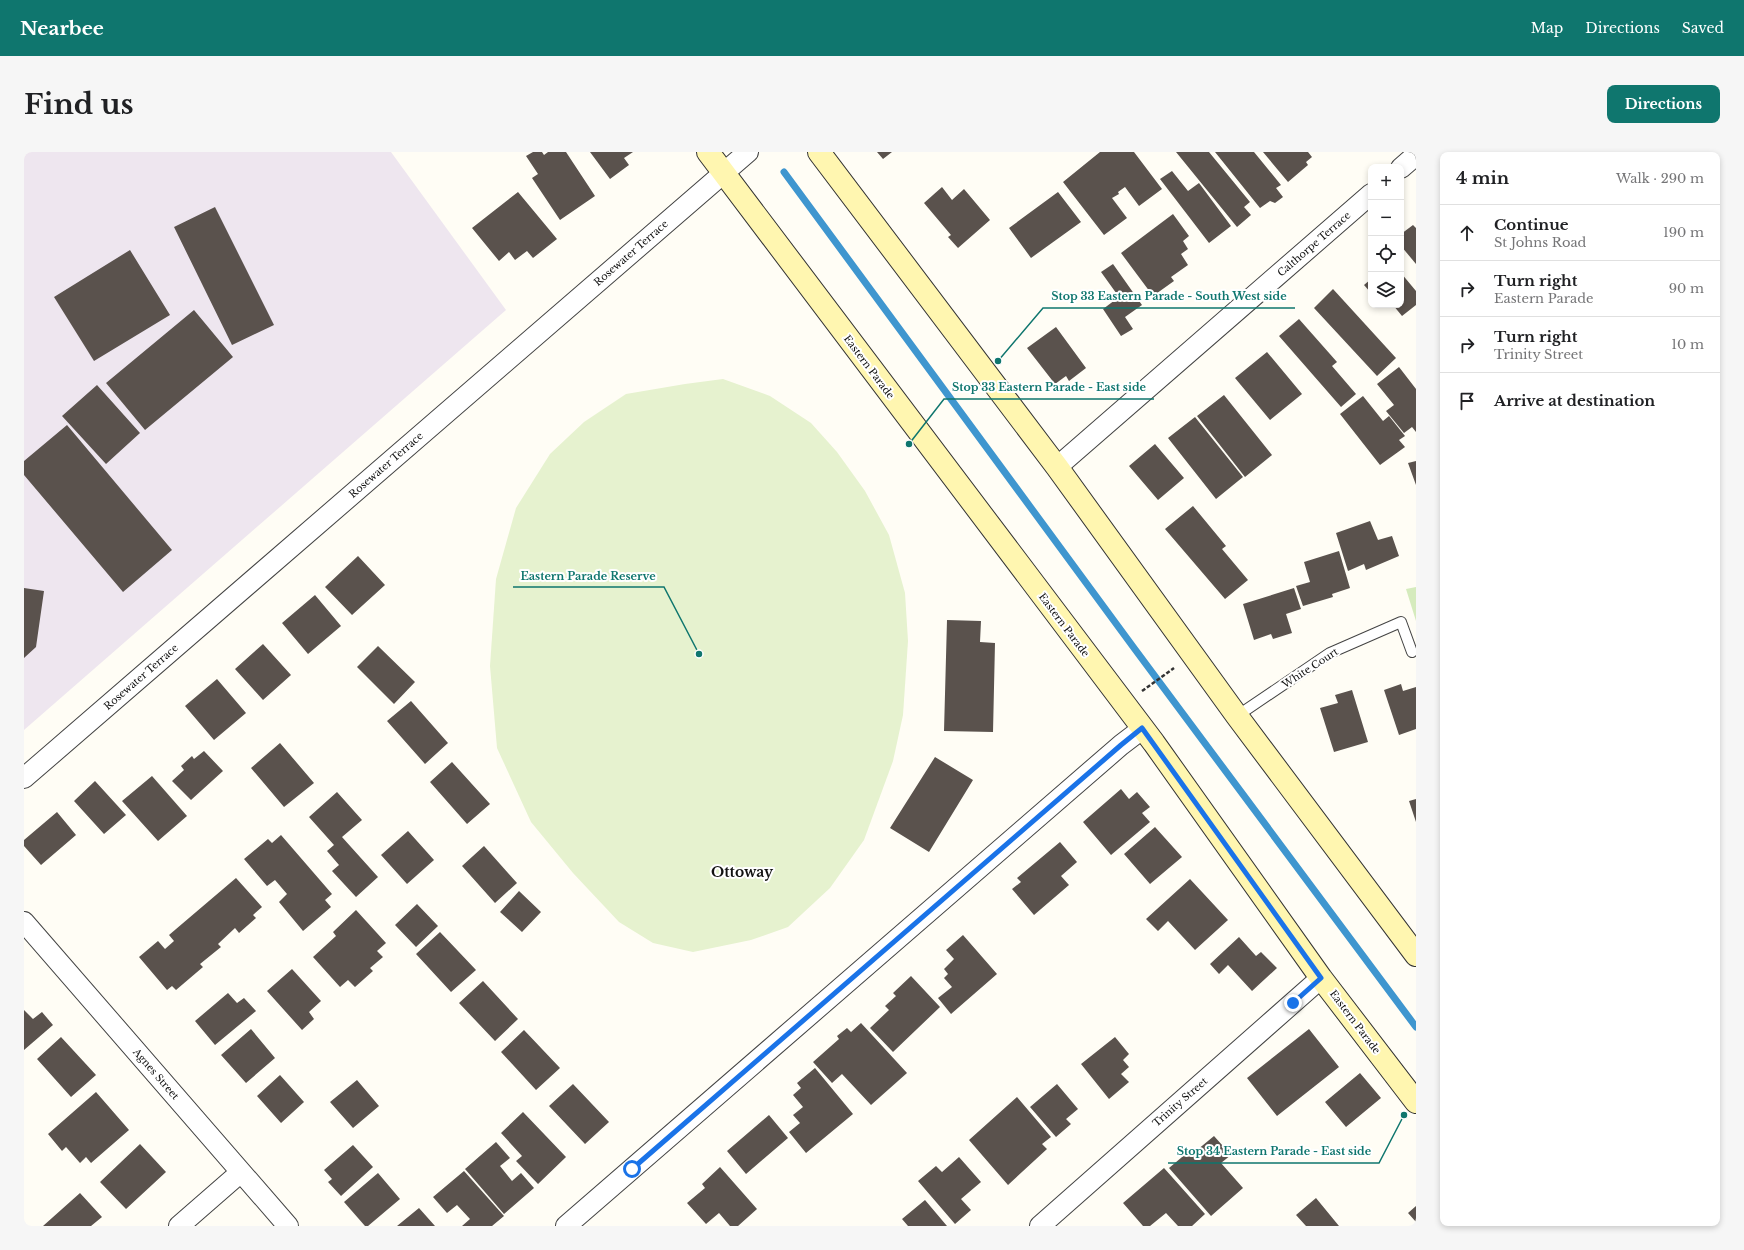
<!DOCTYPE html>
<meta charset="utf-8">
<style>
:root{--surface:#fff;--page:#f6f6f6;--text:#202124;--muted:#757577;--line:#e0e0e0;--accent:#0f766e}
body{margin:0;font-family:"Libre Baskerville",serif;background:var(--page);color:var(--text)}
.controls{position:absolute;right:12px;top:12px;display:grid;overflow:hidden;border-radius:8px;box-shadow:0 2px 6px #0003}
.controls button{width:36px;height:36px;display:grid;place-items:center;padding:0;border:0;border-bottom:1px solid var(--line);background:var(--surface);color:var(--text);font:20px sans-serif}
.stop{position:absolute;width:12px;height:12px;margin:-9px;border:3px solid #1a73e8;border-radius:50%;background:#fff}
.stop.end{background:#1a73e8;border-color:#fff;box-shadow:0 1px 4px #0008}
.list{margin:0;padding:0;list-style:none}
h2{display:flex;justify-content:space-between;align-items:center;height:52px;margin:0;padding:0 16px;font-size:17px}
h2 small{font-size:13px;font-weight:400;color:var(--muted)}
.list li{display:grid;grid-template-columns:26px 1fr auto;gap:12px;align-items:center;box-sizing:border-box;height:56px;padding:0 16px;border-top:1px solid var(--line)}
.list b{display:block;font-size:15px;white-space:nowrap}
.list p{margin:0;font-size:13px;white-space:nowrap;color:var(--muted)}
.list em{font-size:13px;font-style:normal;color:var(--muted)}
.icon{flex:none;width:22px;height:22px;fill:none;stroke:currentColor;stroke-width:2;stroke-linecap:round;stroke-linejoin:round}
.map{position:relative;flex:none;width:1392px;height:1074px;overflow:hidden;border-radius:8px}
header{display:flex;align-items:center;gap:24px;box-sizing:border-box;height:56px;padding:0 20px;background:var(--accent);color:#fff}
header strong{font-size:19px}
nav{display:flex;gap:22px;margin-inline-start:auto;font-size:14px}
.intro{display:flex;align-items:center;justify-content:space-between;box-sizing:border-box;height:96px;padding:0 24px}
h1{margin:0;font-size:28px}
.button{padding:10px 18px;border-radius:8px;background:var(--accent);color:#fff;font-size:14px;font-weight:700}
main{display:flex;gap:24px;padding:0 24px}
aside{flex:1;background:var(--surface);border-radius:8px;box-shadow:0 2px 6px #0003}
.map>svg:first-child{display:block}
.industrial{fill:#eee6ef}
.green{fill:#d5ebbd}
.pitch{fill:#e6f2cf}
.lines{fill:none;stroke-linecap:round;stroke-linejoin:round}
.stream{stroke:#3f96cf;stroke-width:7}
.building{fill:#5a524d}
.service-casing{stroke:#444;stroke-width:12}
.minor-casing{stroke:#444;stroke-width:22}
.secondary-casing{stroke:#333;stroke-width:24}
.path{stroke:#333;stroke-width:2.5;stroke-dasharray:4 2;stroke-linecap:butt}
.service{stroke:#fff;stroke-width:10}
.minor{stroke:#fff;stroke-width:20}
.secondary{stroke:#fff6b0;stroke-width:22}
.route{stroke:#1a73e8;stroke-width:5}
.labels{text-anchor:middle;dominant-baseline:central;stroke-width:4;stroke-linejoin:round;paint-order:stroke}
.street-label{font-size:10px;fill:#111;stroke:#fff}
.district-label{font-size:14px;font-weight:bold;fill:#111;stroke:#fff}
.leader{fill:none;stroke:#0f766e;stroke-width:1.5}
.callout-dot{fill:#0f766e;stroke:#fff;stroke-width:1.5}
.callout-label{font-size:11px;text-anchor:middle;font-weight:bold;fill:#0f766e;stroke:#fff;stroke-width:4;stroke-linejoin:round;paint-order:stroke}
</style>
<header>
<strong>Nearbee</strong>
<nav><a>Map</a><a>Directions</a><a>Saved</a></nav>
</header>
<div class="intro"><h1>Find us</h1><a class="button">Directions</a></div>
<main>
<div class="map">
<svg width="1392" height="1074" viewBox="0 0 1392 1074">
<rect width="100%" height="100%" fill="#fffdf5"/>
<path class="industrial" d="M0,0H367L482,158L0,578Z"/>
<path class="green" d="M1392,435V469L1382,437Z"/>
<path class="pitch" d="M699,227L746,244L787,271L813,300L841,339L865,383L881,441L884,489L879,563L869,609L840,688L806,736L764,775L727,788L669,800L629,791L595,770L549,721L507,670L473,596L466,514L472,427L492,356L526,302L560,270L602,242L661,232Z"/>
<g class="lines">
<path class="stream" d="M760,20L1110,496L1392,875"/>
</g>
<path class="building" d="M509,0H518L520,3L524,0H542L571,44L536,68L508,26L514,22L502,4Z
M566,0H609L600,6L605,13L586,27Z
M853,0H868L859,7Z
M1076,0H1110L1138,37L1115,54L1101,35L1094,40L1095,42L1088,46L1103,66L1080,83L1039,30Z
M1152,0H1185L1226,50L1220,55L1227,63L1213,75Z
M1191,0H1230L1257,33L1252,36L1259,45L1251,51L1246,49L1236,56Z
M1239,0H1284L1288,5L1282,10L1284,13L1264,30Z
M1148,19L1164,39L1175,31L1207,74L1185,91L1136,27Z
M918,35L928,48L940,37L966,68L934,96L924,85L927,83L900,51Z
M494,40L533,87L509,106L503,99L491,108L485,100L475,109L448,76Z
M1034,40L1057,70L1007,106L985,76Z
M191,55L250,173L208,193L150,75Z
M1149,62L1165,84L1159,89L1164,97L1157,102L1164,113L1147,125L1150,129L1129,144L1097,101Z
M1389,73L1392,76V112L1377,94V82Z
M106,98L146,163L70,209L30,145Z
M1089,112L1118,153L1101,165L1109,177L1097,184L1079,157L1095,145L1077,120Z
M1377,121L1392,139V153L1378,164L1369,153H1377Z
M1347,127V141L1340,133Z
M1309,137L1372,206L1353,224L1290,156Z
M170,158L209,205L121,278L82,231Z
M1275,167L1313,210L1308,214L1332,242L1317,255L1255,184Z
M1032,175L1062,216L1045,229L1042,224L1031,232L1003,196Z
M1243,200L1278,242L1246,268L1211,226Z
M1375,215L1392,237V280L1388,275L1380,281L1362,259L1370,253L1353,232Z
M73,233L116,281L82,312L38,264Z
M1200,243L1248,303L1221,325L1173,264Z
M1339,244L1359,269L1365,264L1381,284L1375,288L1381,295L1356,313L1316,262Z
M1171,265L1219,325L1192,347L1144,286Z
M43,273L148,398L99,440L0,323V309Z
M1131,292L1160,326L1134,348L1105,314Z
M1392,309V333L1384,311Z
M1169,354L1202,394L1198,397L1224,428L1201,447L1141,377Z
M1346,369L1354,388L1368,384L1375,404L1342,418L1340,412L1324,419L1312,381Z
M1315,399L1326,436L1308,442L1309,445L1279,454L1272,434L1286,430L1280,410Z
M334,404L361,433L328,463L301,435Z
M0,436L20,439L12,495L0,506Z
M1270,436L1277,457L1262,462L1268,481L1249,487L1247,482L1230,488L1219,452Z
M291,443L317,474L284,502L258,471Z
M923,468L957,469L956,490L971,491L969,580L920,579Z
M239,492L267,523L239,548L211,517Z
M354,494L391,530L370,552L333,515Z
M193,527L222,561L190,588L161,554Z
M1377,532L1379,539L1392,535V577L1375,583L1360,538Z
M1328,538L1344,590L1310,600L1296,556L1314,551L1311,543Z
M387,549L424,591L401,612L363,569Z
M256,591L290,631L260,655L227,616Z
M180,599L199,619L167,648L148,629L160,618L157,614L168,604L170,607Z
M911,605L949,628L905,700L866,676Z
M428,610L466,652L443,672L406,630Z
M128,624L163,664L134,689L98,649Z
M71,629L102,663L80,682L50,649Z
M1097,637L1105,647L1113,640L1126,655L1118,661L1126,670L1087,703L1059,670Z
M313,640L338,668L318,685L354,725L332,745L308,719L315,713L303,699L310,693L285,665Z
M1392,647V670L1385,649Z
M33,660L52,683L17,713L0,694V688Z
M1131,675L1158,705L1126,732L1100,702Z
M384,679L410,708L383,732L357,703Z
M257,683L308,742L301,748L307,755L279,779L255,750L263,742L251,728L243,734L220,707L244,687L248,691Z
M1036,690L1053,710L1037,724L1045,733L1010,763L988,737L997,730L993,726Z
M460,694L493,731L471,751L438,714Z
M212,726L238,755L229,763L232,766L215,781L211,776L194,792L197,795L176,812L179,815L152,838L148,834L143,838L115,805L134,789L141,797L150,789L145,783Z
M1166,727L1204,768L1171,798L1144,769L1134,779L1122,767Z
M495,739L517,760L498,780L476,760Z
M393,752L414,774L392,795L371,773Z
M332,758L362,791L353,799L359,805L346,816L349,819L331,835L324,828L316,835L289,805L312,784L309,780Z
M416,780L452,818L427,840L392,802Z
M939,783L973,822L927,862L914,846L928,835L920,826L924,822L920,817L930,807L922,798Z
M1215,785L1232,804L1237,800L1253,816L1228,839L1204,813L1195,822L1186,812Z
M268,817L297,849L285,860L290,867L278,878L243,839Z
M887,824L916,855L869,900L846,876L865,858L861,854L872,844L869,841Z
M459,829L494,867L471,889L435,851Z
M204,841L213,851L220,846L232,859L191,893L171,869Z
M0,858L9,867L18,860L29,873L0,898Z
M837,871L883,921L847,953L818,922L808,931L789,910L815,887L813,884L823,876L827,880Z
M227,877L251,906L222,931L197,903Z
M1285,877L1315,915L1253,964L1223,926Z
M500,878L536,916L512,938L477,900Z
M37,885L72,923L47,945L13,907Z
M1091,885L1105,902L1099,908L1105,915L1097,922L1105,930L1085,947L1057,912Z
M791,916L829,962L782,1001L765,980L776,971L769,963L779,955L769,943L777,936L773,931Z
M1336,921L1357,946L1322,975L1301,950Z
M256,923L280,950L257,971L233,944Z
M333,928L355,954L329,976L306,950Z
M549,932L585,970L561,992L525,954Z
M1033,932L1054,957L1042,967L1047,972L1032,985L1006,955Z
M72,940L105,978L67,1011L62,1005L56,1011L42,995L38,999L24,982Z
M993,945L1027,985L1018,992L1023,997L984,1033L945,988Z
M499,960L542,1005L514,1032L492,1009L498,1004L477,981Z
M745,963L764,986L722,1022L703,999Z
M1190,984L1207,1003L1197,1011L1219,1036L1187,1064L1145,1016L1164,1000L1167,1003Z
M472,990L486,1006L476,1014L488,1029L497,1021L510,1036L480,1062L441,1017Z
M116,992L142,1020L102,1057L76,1030Z
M329,993L349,1015L317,1044L304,1030L308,1027L300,1018Z
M935,1005L957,1030L937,1047L947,1058L931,1072L894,1029L912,1014L918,1020Z
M696,1015L733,1057L714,1074H706L695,1061L682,1072L663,1051L681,1036L678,1032Z
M1140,1016L1181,1062L1168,1074H1154L1142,1061L1126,1074H1119L1099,1051Z
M440,1019L480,1064L468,1074H438L446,1067L433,1053L423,1061L409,1045Z
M354,1021L376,1047L344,1074H341L320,1050Z
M56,1041L78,1065L67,1074H19Z
M1292,1046L1315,1074H1282L1272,1063Z
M901,1048L923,1074H884L878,1067Z
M1392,1054V1070L1384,1061Z
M395,1056L411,1074H373Z"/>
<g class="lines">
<defs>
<path id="service" d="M1213,564L1306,501L1377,470L1388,500"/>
<path id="minor" d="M1377,16L1392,3
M1033,315L1347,42
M0,626L724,0
M0,770L264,1074
M155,1074L217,1020
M542,1074L1097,593L1118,577
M1016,1074L1297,826"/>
<path id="secondary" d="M684,0L1130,591L1297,826L1392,950
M795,0L1033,315L1213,564L1392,803"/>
</defs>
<use href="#service" class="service-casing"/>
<use href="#minor" class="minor-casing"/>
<use href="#secondary" class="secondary-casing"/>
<path class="path" d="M1118,539L1150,516"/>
<use href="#service" class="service"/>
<use href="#minor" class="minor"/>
<use href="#secondary" class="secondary"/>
</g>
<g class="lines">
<path class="route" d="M608,1017L1097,593L1118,576L1297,826L1269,851"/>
</g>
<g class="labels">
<g class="street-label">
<text transform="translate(1290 92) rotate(-41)">Calthorpe Terrace</text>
<text transform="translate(607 101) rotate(-41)">Rosewater Terrace</text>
<text transform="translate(845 215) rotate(53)">Eastern Parade</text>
<text transform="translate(362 313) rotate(-41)">Rosewater Terrace</text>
<text transform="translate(1040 473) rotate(53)">Eastern Parade</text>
<text transform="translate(1286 516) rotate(-33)">White Court</text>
<text transform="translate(117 525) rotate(-41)">Rosewater Terrace</text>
<text transform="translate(1331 870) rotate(53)">Eastern Parade</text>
<text transform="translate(132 922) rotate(49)">Agnes Street</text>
<text transform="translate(1156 950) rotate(-41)">Trinity Street</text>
</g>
<g class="district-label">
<text x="718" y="720">Ottoway</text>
</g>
</g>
<path class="leader" d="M974 209L1019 156H1271M885 292L920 247H1130M675 502L640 435H489M1380 963L1355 1011H1144"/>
<g class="callout-dot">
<circle cx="974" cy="209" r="4"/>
<circle cx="885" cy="292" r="4"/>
<circle cx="675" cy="502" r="4"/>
<circle cx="1380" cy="963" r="4"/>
</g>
<g class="callout-label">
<text x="1145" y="148">Stop 33 Eastern Parade - South West side</text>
<text x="1025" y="239">Stop 33 Eastern Parade - East side</text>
<text x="564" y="428">Eastern Parade Reserve</text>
<text x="1250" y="1003">Stop 34 Eastern Parade - East side</text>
</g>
</svg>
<div class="controls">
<button>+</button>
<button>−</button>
<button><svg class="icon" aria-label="locate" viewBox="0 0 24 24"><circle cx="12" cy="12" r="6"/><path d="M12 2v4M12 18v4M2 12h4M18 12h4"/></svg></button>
<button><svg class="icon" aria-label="layers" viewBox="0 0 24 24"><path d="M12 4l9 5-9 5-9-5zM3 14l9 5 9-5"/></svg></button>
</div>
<div class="stop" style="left:608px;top:1017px"></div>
<div class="stop end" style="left:1269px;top:851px"></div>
</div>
<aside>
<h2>4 min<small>Walk · 290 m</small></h2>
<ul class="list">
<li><svg class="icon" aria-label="ahead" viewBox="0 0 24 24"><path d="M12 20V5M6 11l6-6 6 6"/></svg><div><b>Continue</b><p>St Johns Road</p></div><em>190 m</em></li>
<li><svg class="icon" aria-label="right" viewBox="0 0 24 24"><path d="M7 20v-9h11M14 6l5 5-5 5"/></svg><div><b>Turn right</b><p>Eastern Parade</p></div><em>90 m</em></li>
<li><svg class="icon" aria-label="right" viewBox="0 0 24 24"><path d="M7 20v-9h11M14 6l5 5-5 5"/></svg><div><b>Turn right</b><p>Trinity Street</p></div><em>10 m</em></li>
<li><svg class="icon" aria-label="arrive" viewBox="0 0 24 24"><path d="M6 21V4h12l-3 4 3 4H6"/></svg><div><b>Arrive at destination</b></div></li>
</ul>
</aside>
</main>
